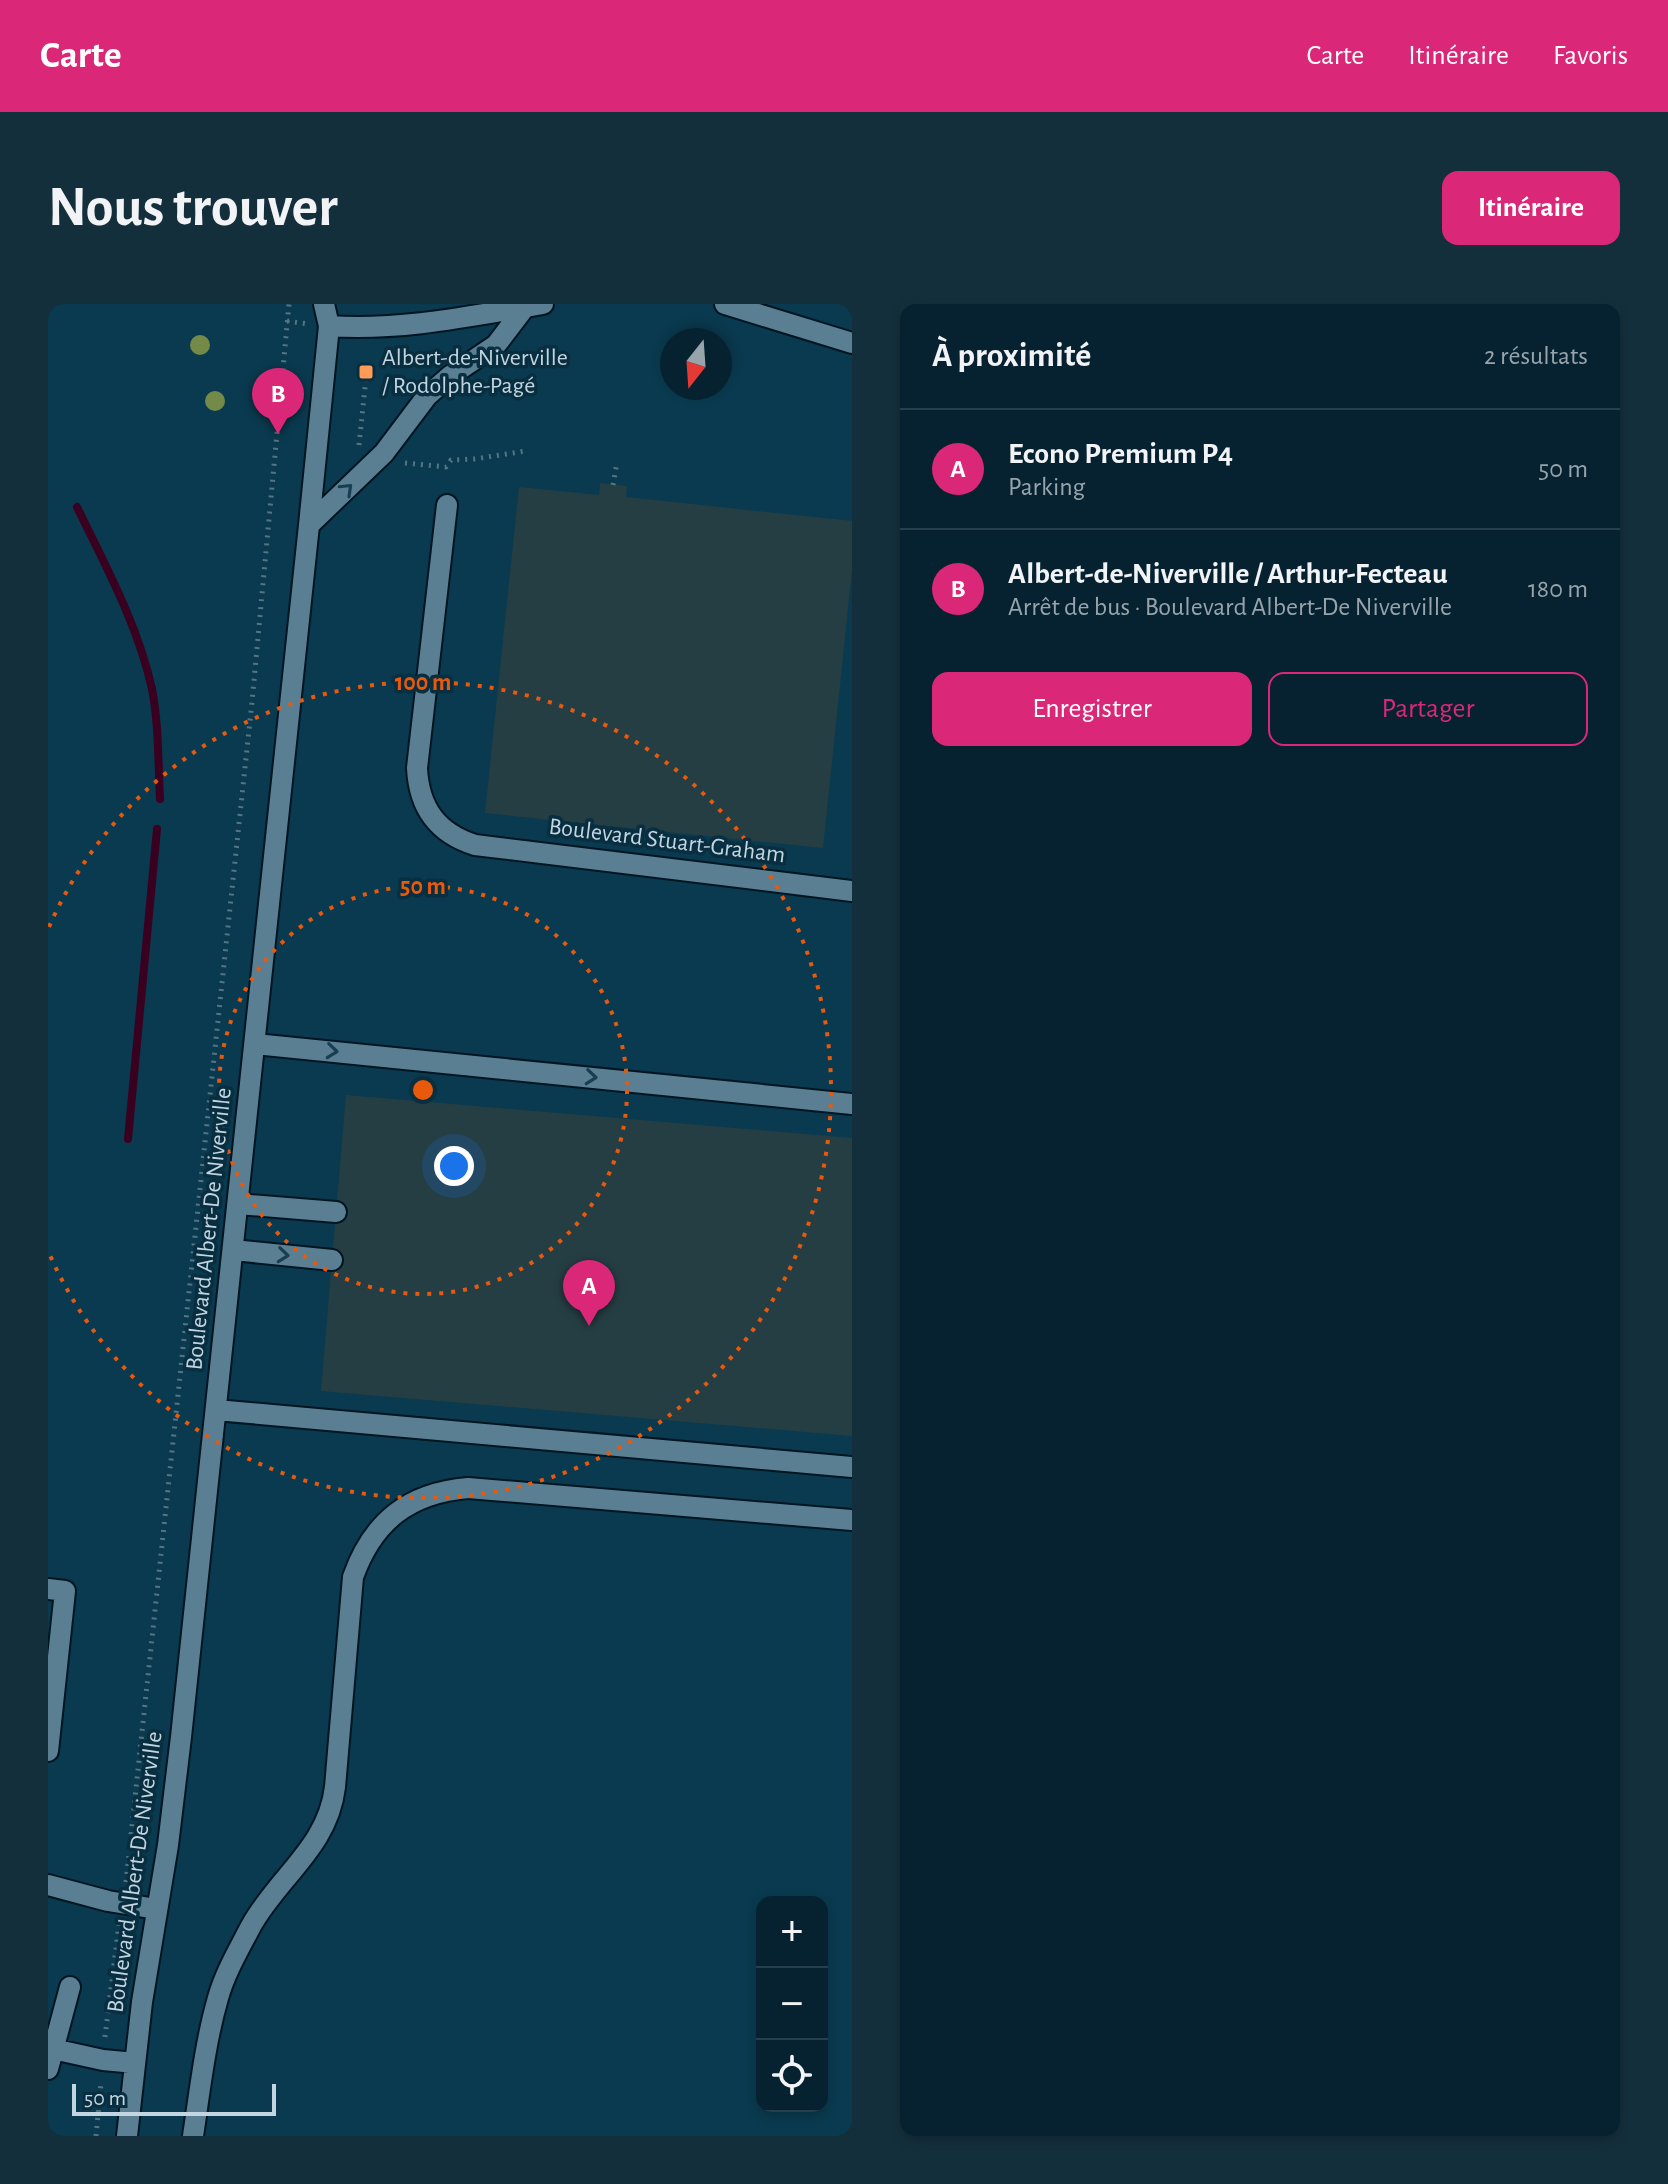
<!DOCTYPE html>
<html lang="fr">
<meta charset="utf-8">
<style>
:root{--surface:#062230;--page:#142f3c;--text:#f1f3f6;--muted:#98a4ab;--line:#273f4c;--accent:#db2777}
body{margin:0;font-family:"Alegreya Sans",sans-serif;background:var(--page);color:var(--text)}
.controls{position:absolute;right:24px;bottom:24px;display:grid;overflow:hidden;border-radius:16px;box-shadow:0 4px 12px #0003}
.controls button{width:72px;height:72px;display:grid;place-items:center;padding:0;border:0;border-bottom:2px solid var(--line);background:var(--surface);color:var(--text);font:40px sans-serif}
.compass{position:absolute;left:612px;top:24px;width:72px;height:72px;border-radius:50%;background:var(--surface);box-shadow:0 4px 12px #0003;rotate:197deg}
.scale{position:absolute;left:24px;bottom:20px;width:204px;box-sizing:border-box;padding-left:8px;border:4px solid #c2d5e1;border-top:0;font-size:22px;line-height:28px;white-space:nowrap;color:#c2d5e1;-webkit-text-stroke:6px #082e40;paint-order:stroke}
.you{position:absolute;left:406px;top:862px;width:28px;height:28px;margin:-20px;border:6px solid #fff;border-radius:50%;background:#1a73e8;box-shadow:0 0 0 12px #1a73e833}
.badge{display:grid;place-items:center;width:52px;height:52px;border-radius:50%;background:var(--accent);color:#fff;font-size:26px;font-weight:700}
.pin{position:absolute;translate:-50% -66px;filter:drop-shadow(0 2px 4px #0008)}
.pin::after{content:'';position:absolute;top:42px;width:28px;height:24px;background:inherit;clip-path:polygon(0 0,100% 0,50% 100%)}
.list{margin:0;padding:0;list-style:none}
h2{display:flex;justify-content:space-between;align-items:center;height:104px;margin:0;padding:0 32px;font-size:34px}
h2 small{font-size:26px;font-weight:400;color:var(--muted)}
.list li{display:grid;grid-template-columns:52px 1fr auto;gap:24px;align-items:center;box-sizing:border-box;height:120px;padding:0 32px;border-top:2px solid var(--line)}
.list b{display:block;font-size:30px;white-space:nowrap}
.list p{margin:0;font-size:26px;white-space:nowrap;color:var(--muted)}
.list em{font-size:26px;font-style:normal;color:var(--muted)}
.actions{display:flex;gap:16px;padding:24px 32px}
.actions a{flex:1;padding:18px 0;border:2px solid var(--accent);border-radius:16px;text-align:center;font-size:28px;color:var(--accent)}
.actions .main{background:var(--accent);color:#fff}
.icon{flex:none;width:44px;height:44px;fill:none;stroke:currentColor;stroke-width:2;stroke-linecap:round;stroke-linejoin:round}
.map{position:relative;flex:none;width:804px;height:1832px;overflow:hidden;border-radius:16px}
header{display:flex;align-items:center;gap:48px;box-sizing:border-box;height:112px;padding:0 40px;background:var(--accent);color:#fff}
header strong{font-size:38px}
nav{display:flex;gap:44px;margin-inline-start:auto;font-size:28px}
.intro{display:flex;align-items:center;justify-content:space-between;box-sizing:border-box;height:192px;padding:0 48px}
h1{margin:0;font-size:56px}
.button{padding:20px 36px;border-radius:16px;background:var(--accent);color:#fff;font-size:28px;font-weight:700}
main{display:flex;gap:48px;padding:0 48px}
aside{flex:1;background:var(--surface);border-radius:16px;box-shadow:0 4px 12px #0003}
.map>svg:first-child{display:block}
.built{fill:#0a3a4f;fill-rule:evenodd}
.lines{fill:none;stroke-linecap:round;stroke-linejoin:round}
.stream{stroke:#3a001f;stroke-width:8}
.building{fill:#253e44}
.minor-casing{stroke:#001522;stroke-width:24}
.path{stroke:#567483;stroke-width:5;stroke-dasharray:2 6;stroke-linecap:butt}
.minor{stroke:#5a7f93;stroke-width:20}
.tree{fill:#738a48}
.oneway{stroke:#183e51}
.ring{fill:none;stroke:#e8590c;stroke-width:4;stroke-dasharray:4 8}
.poi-dot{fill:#fe9b58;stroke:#082e40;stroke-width:3}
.labels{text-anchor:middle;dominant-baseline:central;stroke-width:7;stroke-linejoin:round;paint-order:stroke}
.poi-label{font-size:24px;fill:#c2d5e1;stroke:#082e40;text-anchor:start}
.street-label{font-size:24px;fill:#c2d5e1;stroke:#082e40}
.centre{fill:#e8590c;stroke:#082e40;stroke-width:4}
.ring-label{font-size:24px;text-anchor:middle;font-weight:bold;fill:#e8590c;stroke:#082e40;stroke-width:7;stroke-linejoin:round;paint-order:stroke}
</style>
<header>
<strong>Carte</strong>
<nav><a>Carte</a><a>Itinéraire</a><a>Favoris</a></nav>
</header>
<div class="intro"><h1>Nous trouver</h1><a class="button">Itinéraire</a></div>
<main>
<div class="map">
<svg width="804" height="1832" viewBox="0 0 804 1832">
<rect width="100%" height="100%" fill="#082e40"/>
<path class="built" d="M0,0H804V1832H0ZM624,36H672V84H624ZM714,1598H774V1802H714Z"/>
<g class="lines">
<path class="stream" d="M29,203C57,261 90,321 104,385C111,421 110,459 112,495
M80,835L109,525"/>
</g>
<path class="building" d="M552,179L579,182L578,193L804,217V266L775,544L437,509L471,183L551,191Z
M298,791L804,834V1132L273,1087Z"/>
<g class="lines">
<defs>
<path id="minor" d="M677,0L804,39
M281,22C353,27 423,12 495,0
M399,201L369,464C371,504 389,529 427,541L804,587
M261,221L336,149L379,92L402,72L448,41L477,3
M207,740L804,800
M190,900L288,908
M185,946L284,956
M168,1106L804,1163
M0,1285L17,1287L0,1447
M0,1581L60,1597L108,1605
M5,1745L55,1756L87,1759
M0,1765L22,1683
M79,1832L94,1698L120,1541L133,1433L261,221L281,22L276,0
M145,1832C152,1786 157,1739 170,1694C177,1669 191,1645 203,1622C230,1573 280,1543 287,1483L305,1273C325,1217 361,1189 420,1184L804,1216"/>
</defs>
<use href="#minor" class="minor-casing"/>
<path class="path" d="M239,17L260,20
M311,141L320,55
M357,159L398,163L403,156L426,155L478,147
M565,181L569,158
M78,1578L204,398L241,0
M57,1733L71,1620
M48,1832L53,1779"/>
<use href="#minor" class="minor"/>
</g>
<g class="tree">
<circle cx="152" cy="41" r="10"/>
<circle cx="167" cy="97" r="10"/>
</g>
<defs><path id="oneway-chevron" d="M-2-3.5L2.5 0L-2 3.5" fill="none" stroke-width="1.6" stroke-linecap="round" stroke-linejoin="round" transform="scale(2)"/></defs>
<g class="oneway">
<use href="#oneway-chevron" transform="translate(299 185) rotate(-44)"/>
<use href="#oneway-chevron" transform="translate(284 747) rotate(6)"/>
<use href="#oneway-chevron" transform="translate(543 773) rotate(6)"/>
<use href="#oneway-chevron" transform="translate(235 951) rotate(6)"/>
</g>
<g class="ring">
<circle cx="375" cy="786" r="204"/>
<path d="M1 623A408 408 0 1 1 1 949"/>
</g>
<rect class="poi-dot" x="310" y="60" width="16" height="16" rx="4"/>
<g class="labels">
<g class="poi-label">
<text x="334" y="54">Albert-de-Niverville<tspan x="334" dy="28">/ Rodolphe-Pagé</tspan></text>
</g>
<g class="street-label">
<text transform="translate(619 537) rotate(7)">Boulevard Stuart-Graham</text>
<text transform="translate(161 925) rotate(-84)">Boulevard Albert-De Niverville</text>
<text transform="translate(87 1568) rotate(-82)">Boulevard Albert-De Niverville</text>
</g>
</g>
<circle cx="375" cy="786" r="12" class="centre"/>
<g class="ring-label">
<text x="375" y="386">100 m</text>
<text x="375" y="590">50 m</text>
</g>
</svg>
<div class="controls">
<button>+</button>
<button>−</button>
<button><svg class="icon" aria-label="locate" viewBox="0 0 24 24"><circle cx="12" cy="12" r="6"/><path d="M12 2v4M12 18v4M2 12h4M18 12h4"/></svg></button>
</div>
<svg class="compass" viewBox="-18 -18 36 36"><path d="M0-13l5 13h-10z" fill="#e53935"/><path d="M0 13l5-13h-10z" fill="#98a4ab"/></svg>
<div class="scale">50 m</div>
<div class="you"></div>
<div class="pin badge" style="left:541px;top:1022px">A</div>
<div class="pin badge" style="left:230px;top:130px">B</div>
</div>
<aside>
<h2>À proximité<small>2 résultats</small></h2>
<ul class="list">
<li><span class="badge">A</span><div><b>Econo Premium P4</b><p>Parking</p></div><em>50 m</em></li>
<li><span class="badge">B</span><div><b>Albert-de-Niverville / Arthur-Fecteau</b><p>Arrêt de bus · Boulevard Albert-De Niverville</p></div><em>180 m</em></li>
</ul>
<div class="actions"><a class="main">Enregistrer</a><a>Partager</a></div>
</aside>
</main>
